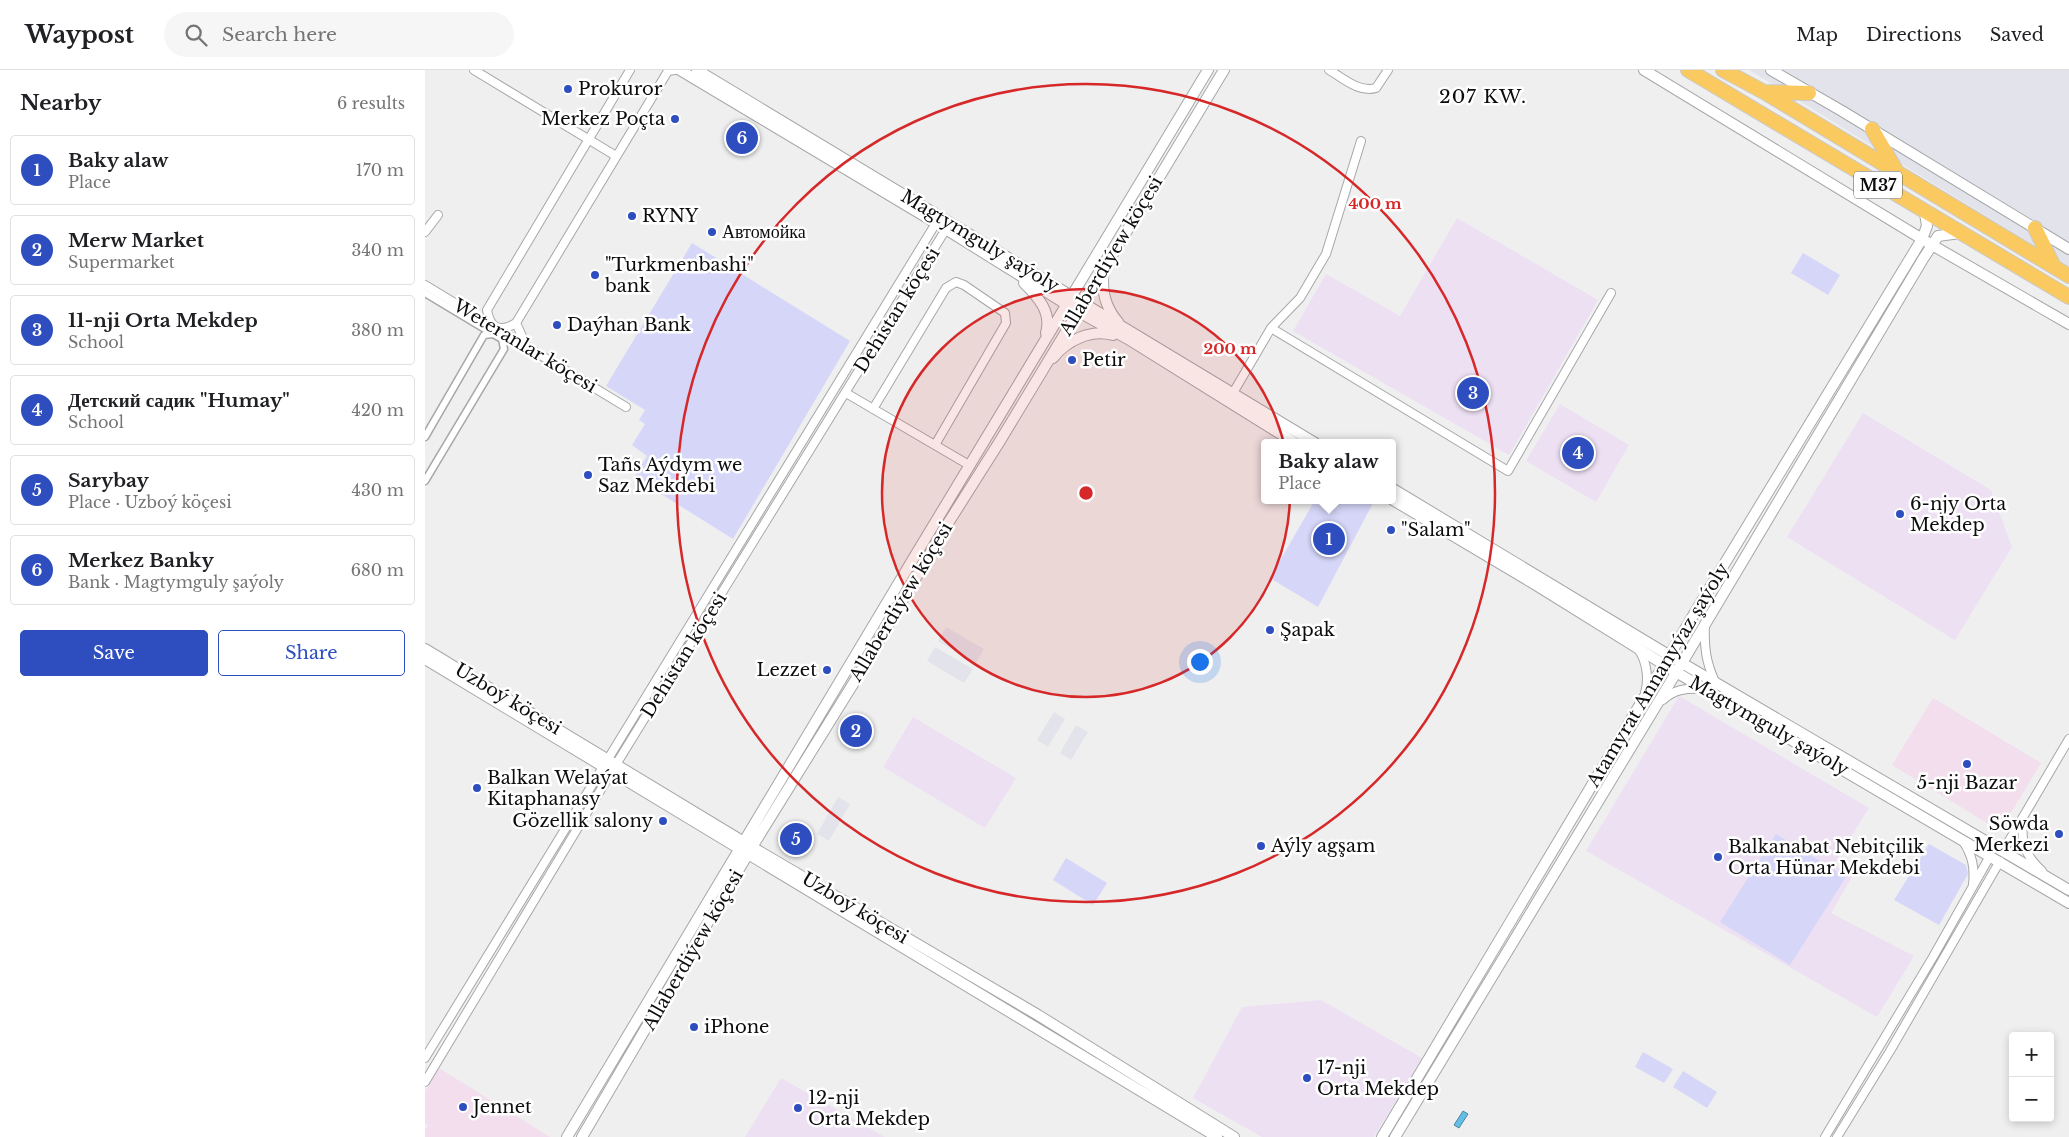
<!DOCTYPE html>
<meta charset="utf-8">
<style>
:root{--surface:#fff;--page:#f6f6f6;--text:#202124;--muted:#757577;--line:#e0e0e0;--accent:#2e4ebf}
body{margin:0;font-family:"Libre Baskerville",serif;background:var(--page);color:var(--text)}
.controls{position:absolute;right:15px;bottom:15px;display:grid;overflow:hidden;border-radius:5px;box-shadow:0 2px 8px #0003}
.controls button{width:45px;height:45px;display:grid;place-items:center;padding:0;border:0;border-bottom:1px solid var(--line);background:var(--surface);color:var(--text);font:25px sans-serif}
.you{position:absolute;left:774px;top:591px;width:18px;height:18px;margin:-12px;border:4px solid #fff;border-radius:50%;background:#1a73e8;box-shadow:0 0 0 8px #1a73e833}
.badge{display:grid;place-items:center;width:32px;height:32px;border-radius:50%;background:var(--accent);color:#fff;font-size:16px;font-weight:700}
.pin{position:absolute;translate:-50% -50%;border:2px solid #fff;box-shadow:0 1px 5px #0006}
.popup{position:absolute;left:836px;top:369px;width:135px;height:65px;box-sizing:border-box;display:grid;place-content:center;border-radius:5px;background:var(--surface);filter:drop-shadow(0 1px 4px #0005);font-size:16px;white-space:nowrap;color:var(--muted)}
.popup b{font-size:19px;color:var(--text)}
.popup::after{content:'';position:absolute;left:50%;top:100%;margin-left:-10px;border:10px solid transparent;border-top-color:var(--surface)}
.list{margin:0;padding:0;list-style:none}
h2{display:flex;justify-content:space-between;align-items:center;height:65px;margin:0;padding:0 20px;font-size:21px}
h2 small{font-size:16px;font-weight:400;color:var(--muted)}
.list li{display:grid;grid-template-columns:32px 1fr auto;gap:15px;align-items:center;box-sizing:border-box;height:70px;margin:0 10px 10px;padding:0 10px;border:1px solid var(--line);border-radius:5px}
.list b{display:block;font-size:19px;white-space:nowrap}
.list p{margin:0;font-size:16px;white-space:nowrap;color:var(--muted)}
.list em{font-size:16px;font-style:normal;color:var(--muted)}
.actions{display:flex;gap:10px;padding:15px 20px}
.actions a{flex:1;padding:11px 0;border:1px solid var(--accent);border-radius:5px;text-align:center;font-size:18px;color:var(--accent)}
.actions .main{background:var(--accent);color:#fff}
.icon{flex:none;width:28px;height:28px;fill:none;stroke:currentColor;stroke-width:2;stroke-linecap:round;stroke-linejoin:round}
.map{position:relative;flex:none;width:1644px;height:1067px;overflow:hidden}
header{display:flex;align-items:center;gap:30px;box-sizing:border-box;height:70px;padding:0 25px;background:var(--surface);border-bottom:1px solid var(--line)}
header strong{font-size:24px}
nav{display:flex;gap:28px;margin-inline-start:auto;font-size:18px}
.search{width:350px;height:45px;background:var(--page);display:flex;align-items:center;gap:12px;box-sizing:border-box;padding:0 18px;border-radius:28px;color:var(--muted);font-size:19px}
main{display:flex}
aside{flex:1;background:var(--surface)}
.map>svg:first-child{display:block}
.commercial{fill:#f3deed}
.built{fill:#e3e3eb}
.education{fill:#ede0f3}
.green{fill:#d5d6f8}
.water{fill:#64bde5;stroke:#4a88a4}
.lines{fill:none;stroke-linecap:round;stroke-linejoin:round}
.pedestrian-casing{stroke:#a6a7a8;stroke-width:9}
.minor-casing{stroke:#a6a7a8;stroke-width:10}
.tertiary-casing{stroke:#a6a7a8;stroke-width:12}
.trunk-casing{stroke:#cacaca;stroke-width:16}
.pedestrian{stroke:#fff;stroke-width:6}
.minor{stroke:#fff;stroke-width:8}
.tertiary{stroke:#fff;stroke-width:10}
.trunk{stroke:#faca60;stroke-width:14}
.ring{fill:none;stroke:#d62828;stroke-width:2.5}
.poi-dot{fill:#2e4ebf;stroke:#fff;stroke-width:2}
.labels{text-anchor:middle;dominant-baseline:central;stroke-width:5;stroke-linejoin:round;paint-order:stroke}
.shield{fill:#fff;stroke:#565656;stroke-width:1}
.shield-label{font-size:16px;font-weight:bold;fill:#0d0d0d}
.poi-label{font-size:18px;fill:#0d0d0d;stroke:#fff;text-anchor:start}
.street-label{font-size:18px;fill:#0d0d0d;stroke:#fff}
.neighbourhood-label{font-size:19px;letter-spacing:1px;fill:#0d0d0d;stroke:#fff}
.centre{fill:#d62828;stroke:#fff;stroke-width:2.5}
.ring-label{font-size:15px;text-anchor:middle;font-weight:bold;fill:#d62828;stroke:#fff;stroke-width:5;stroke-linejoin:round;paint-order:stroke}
</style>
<header>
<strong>Waypost</strong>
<div class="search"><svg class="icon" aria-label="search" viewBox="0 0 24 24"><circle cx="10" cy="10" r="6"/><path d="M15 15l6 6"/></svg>Search here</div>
<nav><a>Map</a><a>Directions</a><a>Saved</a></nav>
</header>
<main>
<aside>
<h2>Nearby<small>6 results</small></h2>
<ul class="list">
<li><span class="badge">1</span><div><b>Baky alaw</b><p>Place</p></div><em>170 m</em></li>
<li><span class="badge">2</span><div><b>Merw Market</b><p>Supermarket</p></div><em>340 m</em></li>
<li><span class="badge">3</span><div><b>11-nji Orta Mekdep</b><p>School</p></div><em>380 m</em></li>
<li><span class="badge">4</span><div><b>Детский садик &quot;Humay&quot;</b><p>School</p></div><em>420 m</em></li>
<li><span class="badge">5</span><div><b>Sarybay</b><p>Place · Uzboý köçesi</p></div><em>430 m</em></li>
<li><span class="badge">6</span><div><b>Merkez Banky</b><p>Bank · Magtymguly şaýoly</p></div><em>680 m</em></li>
</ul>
<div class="actions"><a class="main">Save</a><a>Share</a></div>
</aside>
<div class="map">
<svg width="1644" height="1067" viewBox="0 0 1644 1067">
<rect width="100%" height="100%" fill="#efeff0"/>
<path class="commercial" d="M1508,628L1616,693L1575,761L1467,695Z
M14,998L125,1067H0V1060L3,1055L0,1053V1021Z"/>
<path class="built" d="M1324,0H1644V197Z
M521,557L559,579L551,593L513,571Z
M510,577L548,599L539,613L502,591Z
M629,642L640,649L623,677L612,670Z
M651,655L663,662L646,690L635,683Z
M413,727L425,734L404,771L392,764Z"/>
<path class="education" d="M1032,148L1173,230L1084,385L868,261L901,204L975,246Z
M1135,334L1204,375L1171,432L1101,391Z
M1438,343L1566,420L1587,477L1530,570L1362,467Z
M1254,626L1444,738L1409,794L1427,807L1406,843L1489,886L1452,947L1161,781Z
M488,647L591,708L560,758L458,697Z
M896,930L997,988L949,1067H837L768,1028L817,937Z
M356,1008L460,1067H320Z"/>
<path class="green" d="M267,173L425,271L308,469L209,407L222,386L207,375L220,354L214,350L220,340L181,316Z
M1378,183L1415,205L1403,225L1366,203Z
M890,430H945L948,433L893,537L845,508Z
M1351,764L1421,807L1365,895L1295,852Z
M1504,774L1541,795L1543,804L1514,855L1469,830Z
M641,788L682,813L668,835L628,810Z
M1218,982L1248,999L1239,1013L1210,997Z
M1258,1001L1292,1022L1282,1038L1248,1017Z"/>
<path class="water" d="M1038,1041L1043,1044L1034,1058L1029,1055Z"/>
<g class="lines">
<defs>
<path id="pedestrian" d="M0,223L68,264
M0,367L59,265L68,264L77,269L79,279L0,411"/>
<path id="minor" d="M49,0L191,86
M205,0L62,240C65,258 75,263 91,253L243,1L250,0
M904,0C918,8 934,23 951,18L963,0
M0,162L13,145
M0,215L201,337
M91,253L102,277
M846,258L1083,401L1186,223
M421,323L544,395
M808,323L846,258L875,228L901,184L936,71
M448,339L521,218L531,212L539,215L580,243L581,253L510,375
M1280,556C1279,577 1281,592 1290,612
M1213,579C1222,591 1224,609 1220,623
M1238,630C1249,619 1262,618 1278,619
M1598,749C1596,773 1599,784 1617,801
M1538,771C1547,785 1550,797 1548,814
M1578,781L1644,669
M0,988L511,153
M0,1012L187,701L521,159
M1400,1067L1508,887L1565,786
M1412,1067L1465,981L1575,791"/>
<path id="tertiary" d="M255,0L511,153L652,241L703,269L870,373
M272,0L890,373
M1219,0L1507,175L1644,254
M1346,0L1417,41L1644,179
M679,200C676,219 680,237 693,252
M599,213C613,227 627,242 621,263
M628,288C642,270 666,259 688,265
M968,419L1245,586L1644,820
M968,430L1111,515L1251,602L1644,833
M0,579L327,777L613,945L809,1067
M0,589L792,1067
M142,1067C356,712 567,354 783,0
M157,1067L327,777L433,606L520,458L575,371L799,0
M957,1067L1272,539L1497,169L1502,156L1500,143
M970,1067L1257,593L1498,189L1513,166L1535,163"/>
<path id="trunk" d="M1263,0L1644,227
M1298,0L1339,22L1644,206
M1339,22L1384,23
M1447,59L1472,102
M1610,158L1629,197"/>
</defs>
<use href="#pedestrian" class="pedestrian-casing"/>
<use href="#minor" class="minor-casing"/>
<use href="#tertiary" class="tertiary-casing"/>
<use href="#trunk" class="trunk-casing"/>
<use href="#pedestrian" class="pedestrian"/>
<use href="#minor" class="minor"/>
<use href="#tertiary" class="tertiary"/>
<use href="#trunk" class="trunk"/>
</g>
<circle cx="661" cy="423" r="204" fill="#d62828" fill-opacity=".12"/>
<g class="ring">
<circle cx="661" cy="423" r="204"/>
<circle cx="661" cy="423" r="409"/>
</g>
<g class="poi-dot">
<circle cx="143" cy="19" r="5"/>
<circle cx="250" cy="49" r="5"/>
<circle cx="207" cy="146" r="5"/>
<circle cx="287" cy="162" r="5"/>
<circle cx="170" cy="205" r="5"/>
<circle cx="132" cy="255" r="5"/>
<circle cx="647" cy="290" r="5"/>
<circle cx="163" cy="405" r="5"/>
<circle cx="1475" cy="444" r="5"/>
<circle cx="966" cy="460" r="5"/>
<circle cx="845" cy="560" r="5"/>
<circle cx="402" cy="600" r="5"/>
<circle cx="1542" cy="694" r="5"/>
<circle cx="52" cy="718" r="5"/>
<circle cx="238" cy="751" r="5"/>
<circle cx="1634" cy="764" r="5"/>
<circle cx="836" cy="776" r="5"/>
<circle cx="1293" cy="787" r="5"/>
<circle cx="269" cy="957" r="5"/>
<circle cx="882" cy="1008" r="5"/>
<circle cx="38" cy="1037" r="5"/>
<circle cx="373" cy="1038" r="5"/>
</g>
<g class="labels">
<rect class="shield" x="1429" y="101.5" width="48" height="27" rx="4"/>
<g class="shield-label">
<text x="1453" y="115">M37</text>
</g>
<g class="poi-label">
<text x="153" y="19">Prokuror</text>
<text x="240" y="49" text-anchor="end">Merkez Poçta</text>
<text x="217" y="146">RYNY</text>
<text x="297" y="162">Автомойка</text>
<text x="180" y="195">"Turkmenbashi"<tspan x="180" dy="21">bank</tspan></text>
<text x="142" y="255">Daýhan Bank</text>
<text x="657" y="290">Petir</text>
<text x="173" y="395">Tañs Aýdym we<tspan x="173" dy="21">Saz Mekdebi</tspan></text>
<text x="1485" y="434">6-njy Orta<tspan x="1485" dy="21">Mekdep</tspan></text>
<text x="976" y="460">"Salam"</text>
<text x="855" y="560">Şapak</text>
<text x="392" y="600" text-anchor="end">Lezzet</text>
<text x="62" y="708">Balkan Welaýat<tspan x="62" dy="21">Kitaphanasy</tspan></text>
<text x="1542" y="713" text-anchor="middle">5-nji Bazar</text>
<text x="228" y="751" text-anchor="end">Gözellik salony</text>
<text x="1624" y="754" text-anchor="end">Söwda<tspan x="1624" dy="21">Merkezi</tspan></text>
<text x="846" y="776">Aýly agşam</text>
<text x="1303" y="777">Balkanabat Nebitçilik<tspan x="1303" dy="21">Orta Hünar Mekdebi</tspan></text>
<text x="279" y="957">iPhone</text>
<text x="892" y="998">17-nji<tspan x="892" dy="21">Orta Mekdep</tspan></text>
<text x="383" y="1028">12-nji<tspan x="383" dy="21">Orta Mekdep</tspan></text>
<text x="48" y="1037">Jennet</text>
</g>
<g class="street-label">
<text transform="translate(555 171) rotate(31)">Magtymguly şaýoly</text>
<text transform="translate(686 186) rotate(-59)">Allaberdiýew köçesi</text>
<text transform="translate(472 240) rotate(-58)">Dehistan köçesi</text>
<text transform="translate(100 276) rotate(31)">Weteranlar köçesi</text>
<text transform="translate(476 532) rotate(-59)">Allaberdiýew köçesi</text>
<text transform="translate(259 585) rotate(-58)">Dehistan köçesi</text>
<text transform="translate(1233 605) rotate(-59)">Atamyrat Annanyýaz şaýoly</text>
<text transform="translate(83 629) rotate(31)">Uzboý köçesi</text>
<text transform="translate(1344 656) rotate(30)">Magtymguly şaýoly</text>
<text transform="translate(430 838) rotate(31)">Uzboý köçesi</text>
<text transform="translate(268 880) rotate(-60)">Allaberdiýew köçesi</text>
</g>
<g class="neighbourhood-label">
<text x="1058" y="26">207 KW.</text>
</g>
</g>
<circle cx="661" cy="423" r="8" class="centre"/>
<g class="ring-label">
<text x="950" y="139">400 m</text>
<text x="805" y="284">200 m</text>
</g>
</svg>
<div class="controls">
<button>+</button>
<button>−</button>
</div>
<div class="you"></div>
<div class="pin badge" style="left:904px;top:469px">1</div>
<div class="popup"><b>Baky alaw</b>Place</div>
<div class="pin badge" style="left:431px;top:661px">2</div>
<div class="pin badge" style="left:1048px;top:323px">3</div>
<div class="pin badge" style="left:1153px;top:383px">4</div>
<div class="pin badge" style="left:371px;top:769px">5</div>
<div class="pin badge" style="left:317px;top:68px">6</div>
</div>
</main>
